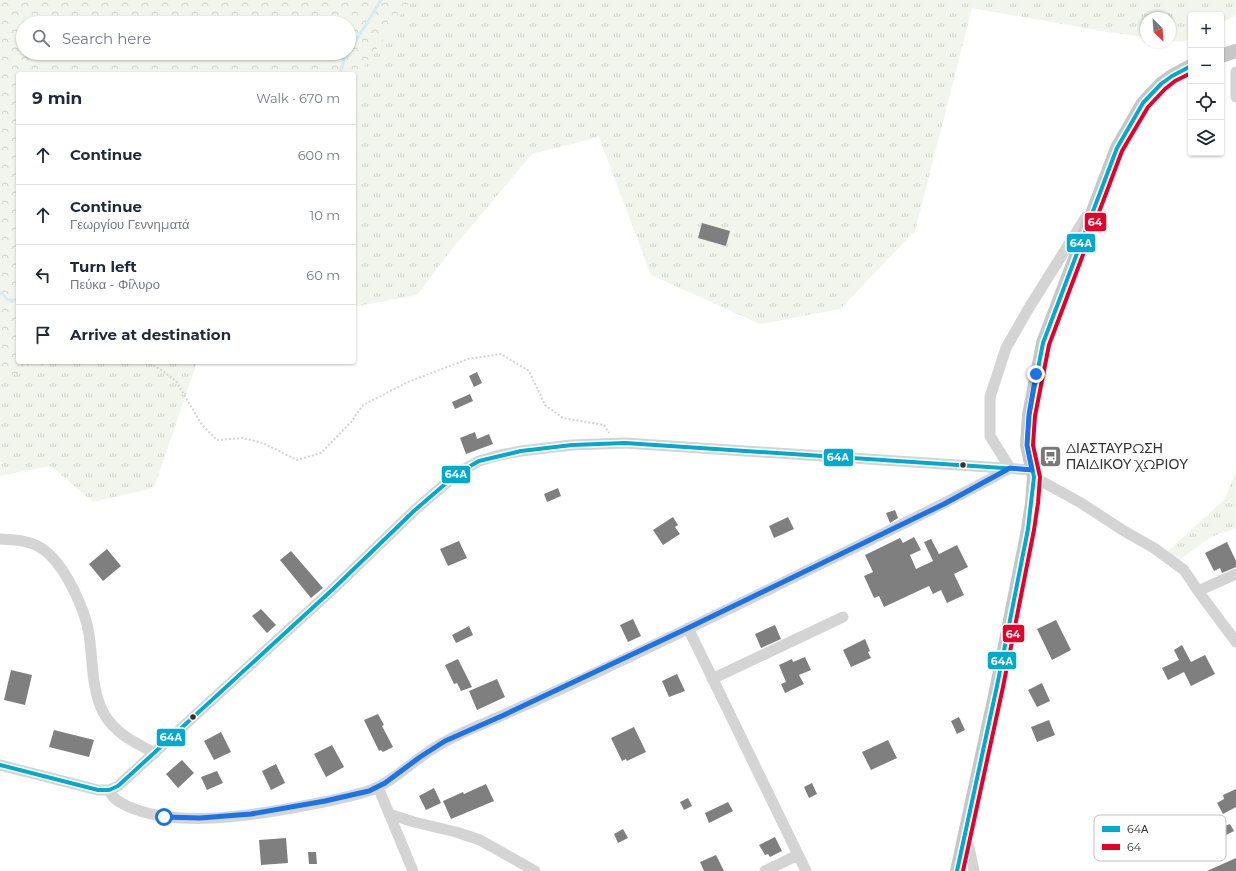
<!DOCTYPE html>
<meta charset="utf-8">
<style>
:root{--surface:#fff;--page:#f6f6f7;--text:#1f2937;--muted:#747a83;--line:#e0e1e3}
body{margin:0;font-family:Montserrat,sans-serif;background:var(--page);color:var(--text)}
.controls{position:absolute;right:12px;top:12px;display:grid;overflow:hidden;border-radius:4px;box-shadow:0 1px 3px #0004}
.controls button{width:36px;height:36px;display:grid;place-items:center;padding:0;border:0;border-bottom:1px solid var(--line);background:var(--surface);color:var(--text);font:20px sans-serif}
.compass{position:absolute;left:1140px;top:12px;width:36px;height:36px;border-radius:50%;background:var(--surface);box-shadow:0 1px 3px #0004;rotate:155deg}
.stop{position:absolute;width:12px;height:12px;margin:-9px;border:3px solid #1a73e8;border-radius:50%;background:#fff}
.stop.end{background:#1a73e8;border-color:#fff;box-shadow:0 1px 4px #0008}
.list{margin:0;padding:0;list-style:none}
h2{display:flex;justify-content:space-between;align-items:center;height:52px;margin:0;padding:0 16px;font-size:17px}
h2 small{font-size:13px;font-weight:400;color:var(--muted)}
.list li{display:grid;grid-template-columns:26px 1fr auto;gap:12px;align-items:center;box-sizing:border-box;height:60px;padding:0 16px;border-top:1px solid var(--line)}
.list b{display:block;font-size:15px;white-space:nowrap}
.list p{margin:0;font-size:13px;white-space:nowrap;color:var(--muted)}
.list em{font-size:13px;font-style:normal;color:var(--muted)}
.icon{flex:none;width:22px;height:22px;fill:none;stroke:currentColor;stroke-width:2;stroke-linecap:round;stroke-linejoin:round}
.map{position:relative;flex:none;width:1236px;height:871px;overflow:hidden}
.search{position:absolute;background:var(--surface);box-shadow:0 1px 3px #0004;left:16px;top:16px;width:340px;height:44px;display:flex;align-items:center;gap:10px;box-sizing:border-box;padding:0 14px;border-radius:22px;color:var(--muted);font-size:15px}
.panel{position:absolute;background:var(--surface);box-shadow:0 1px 3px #0004;left:16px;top:72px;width:340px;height:292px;border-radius:4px}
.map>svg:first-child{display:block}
.grass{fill:url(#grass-tufts);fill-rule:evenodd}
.forest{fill:url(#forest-crowns);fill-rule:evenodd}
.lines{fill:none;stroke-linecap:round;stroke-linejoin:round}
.stream{stroke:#d7ebf3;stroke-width:3}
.building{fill:#7f7f7f}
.path{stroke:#d4d4d4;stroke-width:2;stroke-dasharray:2 2;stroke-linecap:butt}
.minor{stroke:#d4d4d4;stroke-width:11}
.major{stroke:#c7c7c7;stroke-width:14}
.bus-1-casing{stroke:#fff;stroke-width:7}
.bus-2-casing{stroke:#fff;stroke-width:7}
.bus-1{stroke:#00a9ce;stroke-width:4}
.bus-2{stroke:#e4002b;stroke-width:4}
.route{stroke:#1a73e8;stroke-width:5}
.bus-dot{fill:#2f2f2f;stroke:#fff;stroke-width:1.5}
.labels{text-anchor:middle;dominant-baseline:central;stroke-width:4;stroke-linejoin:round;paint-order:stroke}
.poi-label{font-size:14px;fill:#2f2f2f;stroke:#fff;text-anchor:start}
.key{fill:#fff;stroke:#c1c1c1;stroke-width:1}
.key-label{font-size:11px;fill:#2f2f2f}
.line-badge{stroke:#fff;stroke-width:1.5}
.badge-label{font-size:11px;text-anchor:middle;font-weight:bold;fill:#fff}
</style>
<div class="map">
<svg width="1236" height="871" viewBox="0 0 1236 871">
<defs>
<pattern id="grass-tufts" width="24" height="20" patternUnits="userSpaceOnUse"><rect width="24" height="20" fill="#f1f5eb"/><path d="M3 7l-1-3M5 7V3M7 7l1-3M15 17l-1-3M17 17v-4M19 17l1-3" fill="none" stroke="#cfd2ca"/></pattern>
<pattern id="forest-crowns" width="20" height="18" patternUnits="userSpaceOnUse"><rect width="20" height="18" fill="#f1f5eb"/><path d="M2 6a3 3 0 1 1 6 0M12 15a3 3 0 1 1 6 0" fill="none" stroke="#cfd2ca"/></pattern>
</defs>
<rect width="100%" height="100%" fill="#fff"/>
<path class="grass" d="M0,0H1236V15L1221,23V15H1191V38L1183,42L1170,41V18H1146V37L1107,32L972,8L915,231L840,309L760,324L651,275L599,137L532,154L452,249L417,295L358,306L354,305V74H18V362H197L154,488L93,502L51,466L0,476C0,469 1,463 0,456ZM23,23H349V53H23Z
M1236,472V528L1211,537L1179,560L1168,551L1224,500Z"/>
<path class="forest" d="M0,0H411L354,81V74H18V362H53L8,376L0,368ZM23,23H349V53H23Z"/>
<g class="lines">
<path class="stream" d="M349,52L381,0
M340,74L344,60L349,53
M0,292L8,300H18"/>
</g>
<path class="building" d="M702,223L730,231L726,246L698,238Z
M477,372L482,383L474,387L469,376Z
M470,394L473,401L455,409L452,402Z
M475,432L477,439L489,434L493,444L466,454L460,438Z
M558,488L561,496L547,502L544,494Z
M895,510L898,518L890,523L886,513Z
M673,517L678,525L675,527L680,534L663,545L653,530Z
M788,517L794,529L774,538L769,526Z
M914,537L921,550L910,555L916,569L933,561L924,542L931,539L939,554L957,545L968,567L954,574L964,595L947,603L941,590L933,594L929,586L884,607L879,596L874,598L864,576L873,572L865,555L900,538L903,543Z
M459,541L467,558L448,566L440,549Z
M1227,542L1236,561V567L1222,573L1220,568L1214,571L1205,553Z
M107,549L121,566L103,581L89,564Z
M291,551L323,588L311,598L280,560Z
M261,609L276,625L267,633L252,616Z
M633,619L641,636L628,642L620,625Z
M1056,620L1071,650L1052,660L1037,629Z
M775,625L781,639L761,648L755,634Z
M469,626L473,635L456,643L452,635Z
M865,639L870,651L868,652L871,658L851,667L843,650Z
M1182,645L1191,662L1205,655L1215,674L1191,686L1184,672L1168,680L1162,668L1179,660L1174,650Z
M805,657L811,670L799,675L804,684L785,693L781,684L786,682L779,665L792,659L793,662Z
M458,659L472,687L461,691L457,683L454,684L445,665Z
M11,670L32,675L25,705L4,700Z
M677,674L685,691L669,697L662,681Z
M497,679L505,697L477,710L469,691Z
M1042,683L1050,701L1037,707L1028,690Z
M378,714L384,725L382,726L393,747L383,752L381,750L379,751L364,720Z
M959,717L965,730L957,734L951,721Z
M1049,720L1055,735L1037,742L1031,727Z
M634,727L646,752L627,761L626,759L622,761L611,738Z
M54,730L94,740L89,757L49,747Z
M221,732L231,752L214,760L204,741Z
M888,740L897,758L871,770L862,752Z
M332,745L344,767L326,777L314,754Z
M182,760L194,773L178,788L166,774Z
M276,764L285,783L271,790L262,771Z
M217,771L223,783L207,790L201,777Z
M812,783L817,794L809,798L804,787Z
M486,784L494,801L451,819L443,801L463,792L464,794Z
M434,788L441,803L426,810L419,796Z
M1236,789V807L1223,814L1217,803L1224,799L1223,795Z
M688,798L692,806L684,810L680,802Z
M728,802L733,811L709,823L705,813Z
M1230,824L1234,831L1224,836L1220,828Z
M623,829L628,838L618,843L614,834Z
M775,837L782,851L770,857L768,854L765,855L759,845Z
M286,838L288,863L261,865L259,840Z
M308,852H316L317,864H309Z
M716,855L724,871H704L700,862Z
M1236,858V871H1207Z"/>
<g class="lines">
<path class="path" d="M146,362L160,369L176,381L202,425L217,440L242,438L263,443L297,460L321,453L351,422L363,405L408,382L468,359L501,354L529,371L545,405L563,418L604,425L609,433"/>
<path class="minor" d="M1236,72V97
M1034,477L1081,503L1124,531L1154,548L1184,570L1198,591L1236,642
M0,539C14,540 29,540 41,548C64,562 85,609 89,634C93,660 91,688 103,712C114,733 135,743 155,753
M1198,591L1236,574
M688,628L806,871
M712,679L843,617
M0,765L98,790H109L118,786L332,590L415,510L458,473L479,461L500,455L521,451L572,445L625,443L1032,470
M378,787L413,871
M109,790C113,799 119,802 127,806C177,829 256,815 308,805C329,801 351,797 371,790C390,783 405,768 421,757C434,747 449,739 464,732C567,688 669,638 770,589C850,549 932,512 1010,468L990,436V397L1006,348L1030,306L1086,217
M389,814L414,822L456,832L480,840L535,871
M966,834L974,871
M765,871L798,855"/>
<path class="major" d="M1221,56L1236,51
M957,871L997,686L1028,529L1032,503L1034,477L1027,445L1029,415L1043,343L1117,148L1143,103L1161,84L1172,76L1191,66"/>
<defs>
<path id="bus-1" d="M0,765L98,790H109L118,786L332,590L415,510L458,473L479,461L521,451L572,445L625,443L1032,470
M957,871L997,686L1028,529L1034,477L1027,445L1029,415L1043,343L1117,148L1143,103L1161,84L1172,76L1191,66"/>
<path id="bus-2" d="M963,871L1003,687L1034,530L1038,503L1040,477L1033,445L1035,416L1049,345L1122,151L1148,107L1165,89L1175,81L1191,73"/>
</defs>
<use href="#bus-1" class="bus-1-casing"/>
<use href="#bus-2" class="bus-2-casing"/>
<use href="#bus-1" class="bus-1"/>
<use href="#bus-2" class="bus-2"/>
</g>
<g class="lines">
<path class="route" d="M164,817L200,818L251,814L325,801L369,791L385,783L420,757L445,741L504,715L688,628L944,504L1010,468L1032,470L1027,445L1029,415L1036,374"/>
</g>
<defs>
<symbol id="bus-square" viewBox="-11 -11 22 22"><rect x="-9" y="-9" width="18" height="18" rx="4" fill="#787878" stroke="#fff"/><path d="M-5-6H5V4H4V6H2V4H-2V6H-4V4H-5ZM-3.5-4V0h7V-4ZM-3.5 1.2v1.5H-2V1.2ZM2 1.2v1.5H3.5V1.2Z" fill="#fff"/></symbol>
</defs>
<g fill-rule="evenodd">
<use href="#bus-square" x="1038" y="444" width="25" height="25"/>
</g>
<g class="bus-dot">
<circle cx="963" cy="465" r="3.5"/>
<circle cx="193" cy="717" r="3.5"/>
</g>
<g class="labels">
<g class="poi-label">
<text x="1066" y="448">ΔΙΑΣΤΑΥΡΩΣΗ<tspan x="1066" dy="16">ΠΑΙΔΙΚΟΥ ΧΩΡΙΟΥ</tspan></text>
</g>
</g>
<rect x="1094" y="815" width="132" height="46" rx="6" class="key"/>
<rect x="1102" y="826" width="18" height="6" fill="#00a9ce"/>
<rect x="1102" y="844" width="18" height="6" fill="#e4002b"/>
<g class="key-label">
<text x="1127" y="833">64Α</text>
<text x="1127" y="851">64</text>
</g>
<g class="line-badge">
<rect x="1084" y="212" width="23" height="20" rx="4" fill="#e4002b"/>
<rect x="1066" y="233" width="30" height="20" rx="4" fill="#00a9ce"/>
<rect x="823" y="448" width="31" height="19" rx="4" fill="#00a9ce"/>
<rect x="441" y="465" width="30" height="19" rx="4" fill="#00a9ce"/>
<rect x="1002" y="624" width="23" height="19" rx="4" fill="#e4002b"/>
<rect x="987" y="651" width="30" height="19" rx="4" fill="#00a9ce"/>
<rect x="156" y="728" width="30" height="19" rx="4" fill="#00a9ce"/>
</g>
<g class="badge-label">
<text x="1095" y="226">64</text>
<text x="1081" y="247">64Α</text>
<text x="838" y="461">64Α</text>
<text x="456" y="478">64Α</text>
<text x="1013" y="638">64</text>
<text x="1002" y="665">64Α</text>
<text x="171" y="741">64Α</text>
</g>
</svg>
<div class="controls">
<button>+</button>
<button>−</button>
<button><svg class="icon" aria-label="locate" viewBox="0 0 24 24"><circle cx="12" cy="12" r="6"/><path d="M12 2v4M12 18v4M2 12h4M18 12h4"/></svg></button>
<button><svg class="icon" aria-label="layers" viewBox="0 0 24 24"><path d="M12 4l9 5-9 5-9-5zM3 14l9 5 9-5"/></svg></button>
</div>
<svg class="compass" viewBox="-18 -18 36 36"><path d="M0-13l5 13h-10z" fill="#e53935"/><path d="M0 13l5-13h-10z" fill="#747a83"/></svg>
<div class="stop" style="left:164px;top:817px"></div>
<div class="stop end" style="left:1036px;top:374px"></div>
<div class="search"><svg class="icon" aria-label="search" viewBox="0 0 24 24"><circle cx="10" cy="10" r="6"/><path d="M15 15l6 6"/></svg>Search here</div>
<section class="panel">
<h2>9 min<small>Walk · 670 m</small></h2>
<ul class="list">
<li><svg class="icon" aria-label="ahead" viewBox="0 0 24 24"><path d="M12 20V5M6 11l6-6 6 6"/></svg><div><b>Continue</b></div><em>600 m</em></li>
<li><svg class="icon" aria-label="ahead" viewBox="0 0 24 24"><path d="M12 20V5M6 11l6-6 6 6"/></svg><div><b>Continue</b><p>Γεωργίου Γεννηματά</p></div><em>10 m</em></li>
<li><svg class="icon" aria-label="left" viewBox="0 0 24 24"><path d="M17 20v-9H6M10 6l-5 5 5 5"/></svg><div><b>Turn left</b><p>Πεύκα - Φίλυρο</p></div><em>60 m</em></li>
<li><svg class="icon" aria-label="arrive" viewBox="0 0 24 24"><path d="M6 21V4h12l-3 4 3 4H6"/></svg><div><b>Arrive at destination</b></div></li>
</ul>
</section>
</div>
